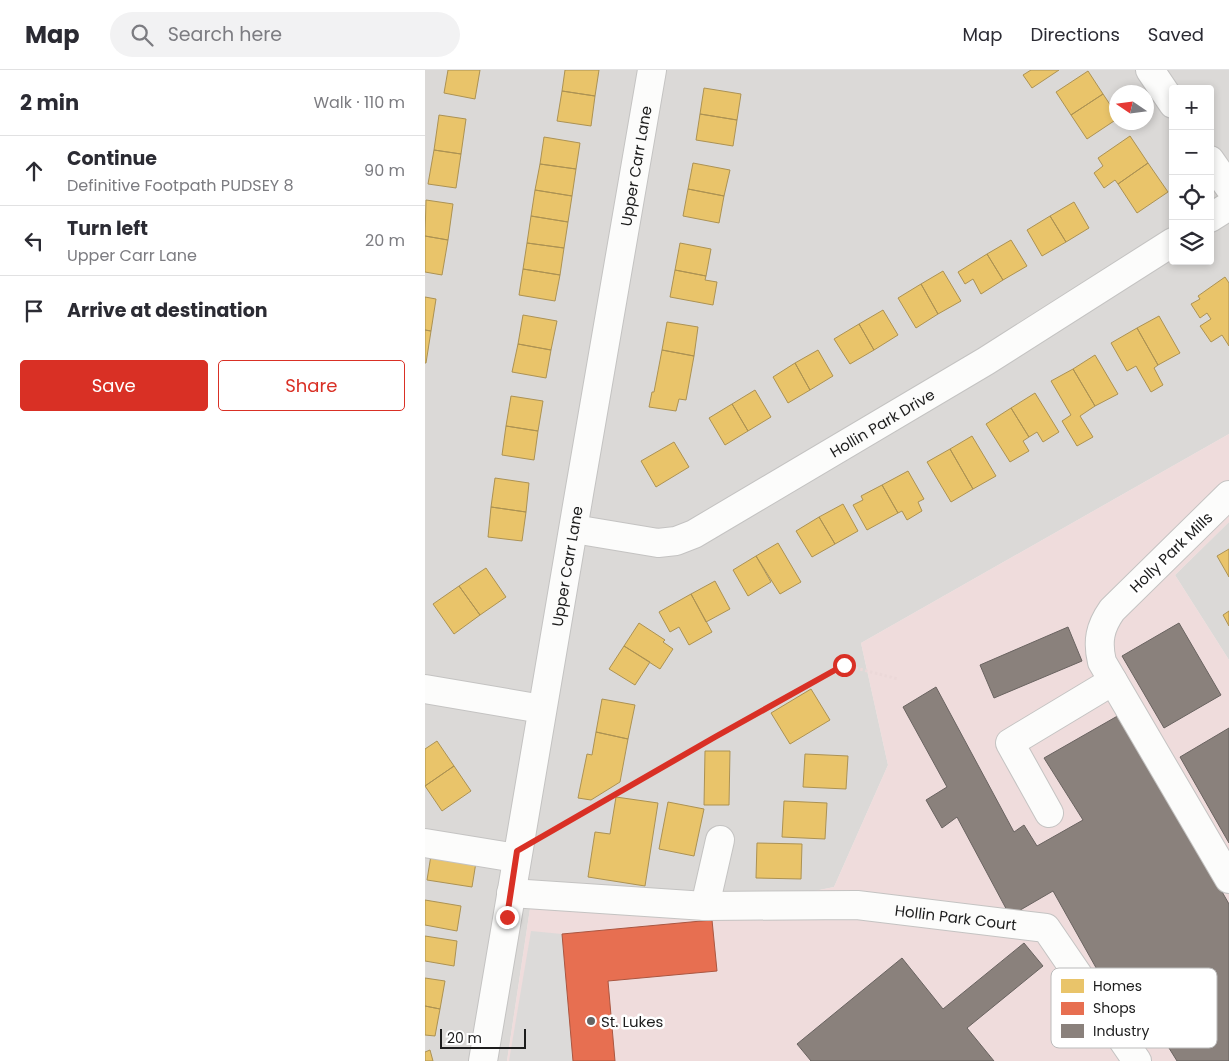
<!DOCTYPE html>
<meta charset="utf-8">
<style>
:root{--surface:#fff;--page:#f2f2f3;--text:#2b2b33;--muted:#7c7c81;--line:#e1e1e2;--accent:#d93025}
body{margin:0;font-family:Poppins,sans-serif;background:var(--page);color:var(--text)}
.controls{position:absolute;right:15px;top:15px;display:grid;overflow:hidden;border-radius:5px;box-shadow:0 2px 8px #0003}
.controls button{width:45px;height:45px;display:grid;place-items:center;padding:0;border:0;border-bottom:1px solid var(--line);background:var(--surface);color:var(--text);font:25px sans-serif}
.compass{position:absolute;left:684px;top:15px;width:45px;height:45px;border-radius:50%;background:var(--surface);box-shadow:0 2px 8px #0003;rotate:283deg}
.scale{position:absolute;left:15px;bottom:12px;width:86px;box-sizing:border-box;padding-left:5px;border:2px solid #1d1d1d;border-top:0;font-size:14px;line-height:18px;white-space:nowrap;color:#1d1d1d;-webkit-text-stroke:4px #fff;paint-order:stroke}
.stop{position:absolute;width:15px;height:15px;margin:-11px;border:4px solid #d93025;border-radius:50%;background:#fff}
.stop.end{background:#d93025;border-color:#fff;box-shadow:0 1px 5px #0008}
.list{margin:0;padding:0;list-style:none}
h2{display:flex;justify-content:space-between;align-items:center;height:65px;margin:0;padding:0 20px;font-size:21px}
h2 small{font-size:16px;font-weight:400;color:var(--muted)}
.list li{display:grid;grid-template-columns:32px 1fr auto;gap:15px;align-items:center;box-sizing:border-box;height:70px;padding:0 20px;border-top:1px solid var(--line)}
.list b{display:block;font-size:19px;white-space:nowrap}
.list p{margin:0;font-size:16px;white-space:nowrap;color:var(--muted)}
.list em{font-size:16px;font-style:normal;color:var(--muted)}
.actions{display:flex;gap:10px;padding:15px 20px}
.actions a{flex:1;padding:11px 0;border:1px solid var(--accent);border-radius:5px;text-align:center;font-size:18px;color:var(--accent)}
.actions .main{background:var(--accent);color:#fff}
.icon{flex:none;width:28px;height:28px;fill:none;stroke:currentColor;stroke-width:2;stroke-linecap:round;stroke-linejoin:round}
.map{position:relative;flex:none;width:804px;height:991px;overflow:hidden}
header{display:flex;align-items:center;gap:30px;box-sizing:border-box;height:70px;padding:0 25px;background:var(--surface);border-bottom:1px solid var(--line)}
header strong{font-size:24px}
nav{display:flex;gap:28px;margin-inline-start:auto;font-size:18px}
.search{width:350px;height:45px;background:var(--page);display:flex;align-items:center;gap:12px;box-sizing:border-box;padding:0 18px;border-radius:28px;color:var(--muted);font-size:19px}
main{display:flex}
aside{flex:1;background:var(--surface)}
.map>svg:first-child{display:block}
.residential{fill:#dbd9d7;fill-rule:evenodd}
.commercial{fill:#efdcdc}
.parking{fill:#dcdad9}
.homes{fill:#e9c46a;stroke:#ac9253}
.shops{fill:#e76f51;stroke:#aa5641}
.industry{fill:#8a817c;stroke:#696360}
.lines{fill:none;stroke-linecap:round;stroke-linejoin:round}
.minor-casing{stroke:#c4c3c2;stroke-width:30}
.path{stroke:#ebd8d8;stroke-width:3;stroke-dasharray:2.5 2.5;stroke-linecap:butt}
.minor{stroke:#fcfcfb;stroke-width:28}
.route{stroke:#d93025;stroke-width:6}
.poi-dot{fill:#656463;stroke:#fff;stroke-width:2}
.labels{text-anchor:middle;dominant-baseline:central;stroke-width:5;stroke-linejoin:round;paint-order:stroke}
.street-label{font-size:15px;fill:#1d1d1d;stroke:#fff}
.poi-label{font-size:15px;fill:#1d1d1d;stroke:#fff;text-anchor:start}
.key{fill:#fff;stroke:#bbb;stroke-width:1}
.key-label{font-size:14px;fill:#1d1d1d}
</style>
<header>
<strong>Map</strong>
<div class="search"><svg class="icon" aria-label="search" viewBox="0 0 24 24"><circle cx="10" cy="10" r="6"/><path d="M15 15l6 6"/></svg>Search here</div>
<nav><a>Map</a><a>Directions</a><a>Saved</a></nav>
</header>
<main>
<aside>
<h2>2 min<small>Walk · 110 m</small></h2>
<ul class="list">
<li><svg class="icon" aria-label="ahead" viewBox="0 0 24 24"><path d="M12 20V5M6 11l6-6 6 6"/></svg><div><b>Continue</b><p>Definitive Footpath PUDSEY 8</p></div><em>90 m</em></li>
<li><svg class="icon" aria-label="left" viewBox="0 0 24 24"><path d="M17 20v-9H6M10 6l-5 5 5 5"/></svg><div><b>Turn left</b><p>Upper Carr Lane</p></div><em>20 m</em></li>
<li><svg class="icon" aria-label="arrive" viewBox="0 0 24 24"><path d="M6 21V4h12l-3 4 3 4H6"/></svg><div><b>Arrive at destination</b></div></li>
</ul>
<div class="actions"><a class="main">Save</a><a>Share</a></div>
</aside>
<div class="map">
<svg width="804" height="991" viewBox="0 0 804 991">
<rect width="100%" height="100%" fill="#ece9e6"/>
<path class="residential" d="M0,0H804V364L436,573L463,695L409,817L316,836L106,832L82,991H0ZM748,19H785V191H748ZM692,22H722V52H692Z
M804,452V590L750,505Z"/>
<path class="commercial" d="M804,364V452L750,505L804,590V991H82L106,832L316,836L409,817L463,695L436,573Z"/>
<path class="parking" d="M106,861L137,864L148,991H84Z"/>
<path class="homes" d="M23,0H55L50,29L19,23Z
M140,0H174L170,26L137,21Z
M606,0H634L607,18L598,5Z
M663,1L678,24L646,45L631,22Z
M279,18L316,24L312,50L275,44Z
M137,21L170,26L166,56L132,51Z
M678,24L692,45V49L662,69L646,45Z
M275,44L312,50L308,76L271,70Z
M14,45L41,49L36,84L9,80Z
M705,66L723,93L693,114L690,110L679,118L669,103L678,96L673,88Z
M119,67L155,73L151,99L115,94Z
M9,80L36,84L31,118L3,114Z
M268,93L305,100L299,126L263,119Z
M723,93L743,122L712,143L693,114Z
M115,94L151,99L147,126L110,120Z
M263,119L299,126L294,153L258,146Z
M110,120L147,126L143,152L106,146Z
M1,130L28,134L23,170L0,166Z
M649,132L664,158L641,172L625,146Z
M106,146L143,152L139,178L102,173Z
M625,146L641,172L617,186L602,160Z
M0,166L23,170L17,205L0,202Z
M586,170L602,196L578,210L562,184Z
M102,173L139,178L135,205L98,199Z
M255,173L286,179L281,206L250,200Z
M562,184L578,210L556,224L548,209L540,214L533,202Z
M98,199L135,205L130,231L94,225Z
M250,200L281,206L280,210L292,212L288,235L245,227Z
M518,201L536,231L513,244L496,214Z
M800,207L804,213V276L797,265L786,272L775,256L786,249L782,243L775,248L766,234L775,229L773,226Z
M496,214L513,244L491,258L473,228Z
M0,227L11,229L6,261L0,260Z
M458,240L473,265L449,280L434,254Z
M98,245L132,251L126,280L93,274Z
M734,246L755,283L733,295L712,258Z
M242,252L273,257L269,286L237,280Z
M434,254L449,280L425,294L409,269Z
M712,258L733,295L729,298L738,315L726,322L711,296L702,301L686,273Z
M0,260L6,261L1,293H0Z
M93,274L126,280L121,308L87,302Z
M237,280L269,286L261,330L254,329L251,341L224,337L227,322H229Z
M393,280L408,306L385,320L370,293Z
M670,285L693,324L670,336L648,299Z
M370,293L385,320L363,333L348,307Z
M648,299L670,336L655,346L668,367L652,376L637,351L646,345L626,311Z
M330,320L346,347L323,361L307,334Z
M610,323L634,362L618,372L612,362L604,367L586,338Z
M86,326L118,331L113,361L81,356Z
M307,334L323,361L300,375L284,348Z
M586,338L604,367L598,371L604,381L585,392L561,354Z
M81,356L113,361L109,390L77,385Z
M547,366L571,406L548,419L525,379Z
M249,372L264,397L231,417L216,391Z
M525,379L548,419L526,432L502,392Z
M483,401L499,429L493,432L497,441L482,450L477,441L473,443L457,415Z
M70,408L104,413L101,442L66,437Z
M457,415L473,443L442,460L428,435L438,430L436,426Z
M418,434L433,461L410,474L394,447Z
M66,437L101,442L97,471L63,467Z
M394,447L410,474L387,487L371,461Z
M353,473L376,512L355,524L331,486Z
M804,479V507L792,486Z
M331,486L346,512L323,526L308,500Z
M61,498L81,527L55,545L34,516Z
M290,511L305,539L281,552L266,524Z
M34,516L55,545L29,564L8,534Z
M266,524L287,562L264,575L254,557L245,562L234,542Z
M804,541V556L798,545Z
M214,553L240,570L238,572L248,579L235,599L199,576Z
M199,576L225,592L210,615L184,599Z
M386,619L405,650L365,674L346,643Z
M177,629L210,635L203,669L171,662Z
M171,662L203,669L195,712L166,730L153,728L162,684L167,685Z
M12,671L29,696L0,716V679Z
M280,681H305L304,735H279Z
M380,684L423,686L421,719L378,717Z
M29,696L46,721L17,741L0,716Z
M191,727L233,733L220,816L163,807L170,762L185,764Z
M359,731L402,733L400,769L357,767Z
M243,732L279,739L269,786L234,779Z
M332,773L377,774L376,809L331,808Z
M7,779L52,786L47,817L2,810Z
M0,830L36,836L32,861L0,855Z
M0,866L32,871L29,896L0,891Z
M0,908L20,911L15,939L0,936Z
M0,936L15,939L10,966L0,965Z
M5,980L8,991H0V982Z"/>
<path class="shops" d="M287,850L292,901L183,911L190,991H148L137,864Z"/>
<path class="industry" d="M754,553L796,625L739,658L697,586Z
M643,557L657,591L569,628L555,595Z
M511,617L589,762L599,755L612,776L658,750L619,688L696,644L804,834V991H752L705,915L688,928L628,821L585,846L532,747L517,758L501,730L522,717L478,637Z
M804,658V773L755,687Z
M599,873L618,896L542,958L569,991H386L372,974L477,888L518,939Z"/>
<g class="lines">
<defs>
<g id="minor">
<path d="M725,0L748,34"/>
<path d="M785,90L804,117"/>
<path d="M785,148L804,136"/>
<path d="M804,425L687,540C675,557 672,571 677,592L804,809"/>
<path id="s1" d="M149,459L233,473L251,471L269,464L561,291L748,172"/>
<path d="M0,619L117,639"/>
<path d="M624,743L585,673L688,611"/>
<path d="M0,773L91,788"/>
<path id="s2" d="M86,823L280,836L432,835L621,858L712,991"/>
<path d="M280,836L295,770"/>
<path id="s3" d="M58,991C113,661 170,330 227,0"/>
</g>
</defs>
<use href="#minor" class="minor-casing"/>
<path class="path" d="M125,762L419,595L473,609"/>
<use href="#minor" class="minor"/>
</g>
<g class="lines">
<path class="route" d="M82,847L92,781L290,667L419,595"/>
</g>
<circle class="poi-dot" cx="166" cy="951" r="5"/>
<g class="labels">
<g class="street-label">
<text stroke="none"><textPath href="#s3" startOffset="908">Upper Carr Lane</textPath></text>
<text stroke="none"><textPath href="#s1" startOffset="341">Hollin Park Drive</textPath></text>
<text transform="translate(746 482) rotate(-44)">Holly Park Mills</text>
<text stroke="none"><textPath href="#s3" startOffset="502">Upper Carr Lane</textPath></text>
<text stroke="none"><textPath href="#s2" startOffset="446">Hollin Park Court</textPath></text>
</g>
<g class="poi-label">
<text x="176" y="951">St. Lukes</text>
</g>
</g>
<rect x="626" y="898" width="166" height="80" rx="8" class="key"/>
<rect x="636" y="909" width="23" height="14" fill="#e9c46a"/>
<rect x="636" y="932" width="23" height="13" fill="#e76f51"/>
<rect x="636" y="954" width="23" height="14" fill="#8a817c"/>
<g class="key-label">
<text x="668" y="921">Homes</text>
<text x="668" y="943">Shops</text>
<text x="668" y="966">Industry</text>
</g>
</svg>
<div class="controls">
<button>+</button>
<button>−</button>
<button><svg class="icon" aria-label="locate" viewBox="0 0 24 24"><circle cx="12" cy="12" r="6"/><path d="M12 2v4M12 18v4M2 12h4M18 12h4"/></svg></button>
<button><svg class="icon" aria-label="layers" viewBox="0 0 24 24"><path d="M12 4l9 5-9 5-9-5zM3 14l9 5 9-5"/></svg></button>
</div>
<svg class="compass" viewBox="-18 -18 36 36"><path d="M0-13l5 13h-10z" fill="#e53935"/><path d="M0 13l5-13h-10z" fill="#7c7c81"/></svg>
<div class="scale">20 m</div>
<div class="stop" style="left:419px;top:595px"></div>
<div class="stop end" style="left:82px;top:847px"></div>
</div>
</main>
